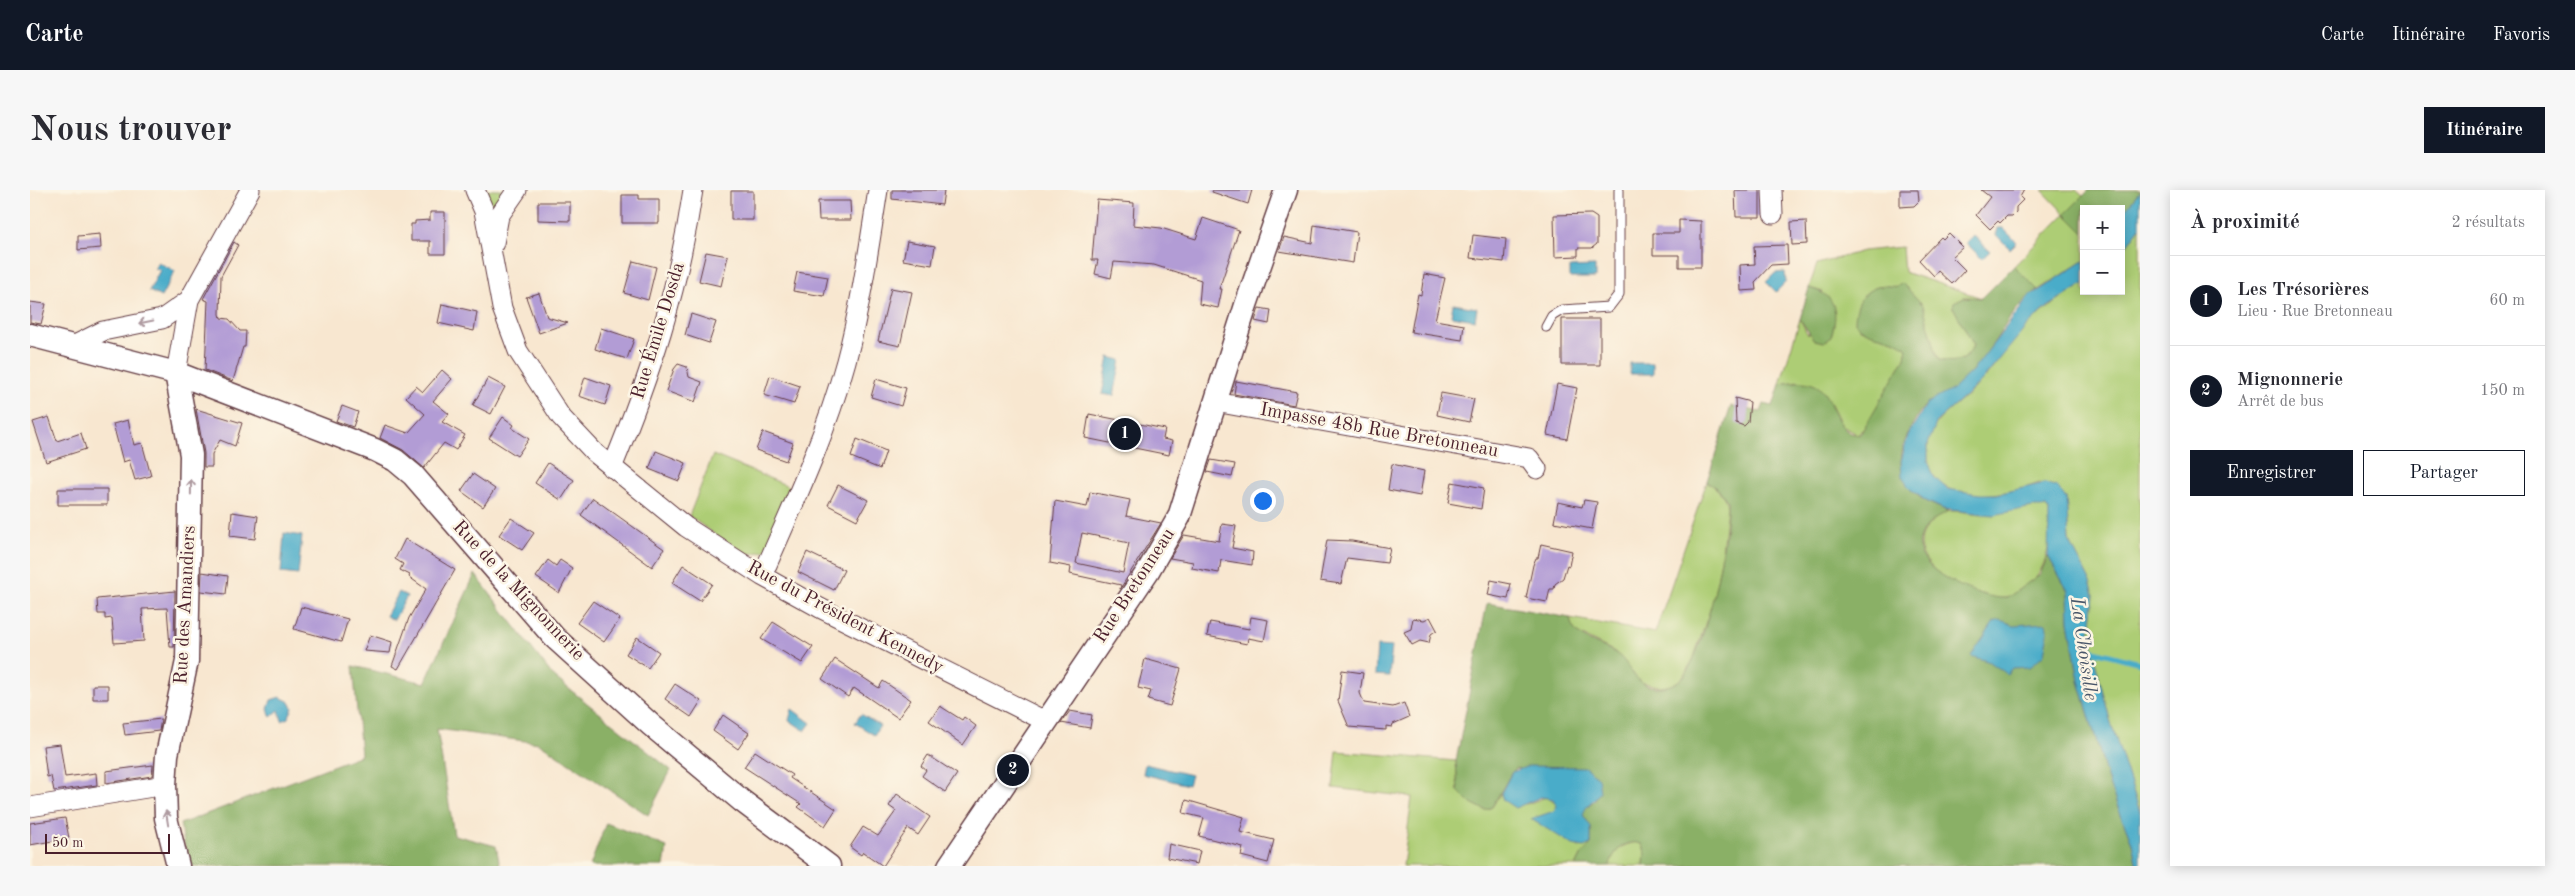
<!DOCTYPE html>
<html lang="fr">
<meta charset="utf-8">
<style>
:root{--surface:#fff;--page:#f7f7f7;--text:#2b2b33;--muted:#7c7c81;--line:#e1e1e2;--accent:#111827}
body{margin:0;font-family:"Old Standard TT",serif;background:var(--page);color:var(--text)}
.controls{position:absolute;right:15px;top:15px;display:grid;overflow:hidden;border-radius:0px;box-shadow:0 2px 12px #0003}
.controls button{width:45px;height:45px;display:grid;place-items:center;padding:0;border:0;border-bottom:1px solid var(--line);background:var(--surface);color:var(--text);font:25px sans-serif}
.scale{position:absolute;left:15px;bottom:12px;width:125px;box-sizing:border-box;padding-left:5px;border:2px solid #4a1f2b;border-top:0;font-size:14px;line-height:18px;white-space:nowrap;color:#4a1f2b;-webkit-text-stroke:4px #fcf5e5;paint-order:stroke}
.you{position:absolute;left:1232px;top:310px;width:18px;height:18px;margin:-12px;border:4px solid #fff;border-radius:50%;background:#1a73e8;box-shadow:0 0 0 8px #1a73e833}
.badge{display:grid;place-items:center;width:32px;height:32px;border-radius:50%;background:var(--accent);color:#fff;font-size:16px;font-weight:700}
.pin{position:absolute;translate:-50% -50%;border:2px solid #fff;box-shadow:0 1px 5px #0006}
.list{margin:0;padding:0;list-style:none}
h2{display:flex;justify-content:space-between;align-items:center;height:65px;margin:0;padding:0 20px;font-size:21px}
h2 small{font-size:16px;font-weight:400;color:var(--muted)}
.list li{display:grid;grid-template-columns:32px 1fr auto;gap:15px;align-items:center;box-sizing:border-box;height:90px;padding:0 20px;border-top:1px solid var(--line)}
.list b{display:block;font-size:19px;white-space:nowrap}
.list p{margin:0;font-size:16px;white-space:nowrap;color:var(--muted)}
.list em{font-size:16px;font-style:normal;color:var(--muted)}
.actions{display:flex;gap:10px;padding:15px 20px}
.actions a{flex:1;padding:11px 0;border:1px solid var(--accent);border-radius:0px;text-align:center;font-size:18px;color:var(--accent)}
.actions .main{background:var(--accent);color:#fff}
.map{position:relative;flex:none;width:2110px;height:676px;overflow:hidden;border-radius:0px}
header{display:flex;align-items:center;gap:30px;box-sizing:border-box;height:70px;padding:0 25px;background:var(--accent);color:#fff}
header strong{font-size:24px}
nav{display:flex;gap:28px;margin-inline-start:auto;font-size:18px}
.intro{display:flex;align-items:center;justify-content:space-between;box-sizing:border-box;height:120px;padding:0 30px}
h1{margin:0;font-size:35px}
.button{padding:12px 22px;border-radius:0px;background:var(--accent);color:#fff;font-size:18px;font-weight:700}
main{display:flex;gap:30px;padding:0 30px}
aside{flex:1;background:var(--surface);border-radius:0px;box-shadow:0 2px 12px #0003}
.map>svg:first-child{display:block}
.green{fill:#adcd75;stroke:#7c7650}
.forest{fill:#8ab066;stroke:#6a6848}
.water{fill:#4aacc9;stroke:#4a667a}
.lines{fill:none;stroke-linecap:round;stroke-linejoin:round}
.stream{stroke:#4aacc9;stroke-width:5}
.building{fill:#b29cd5;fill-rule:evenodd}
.service-casing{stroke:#643d44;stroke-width:11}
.minor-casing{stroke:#643d44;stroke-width:21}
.tertiary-casing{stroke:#643d44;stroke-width:25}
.service{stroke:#fff;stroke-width:9}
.minor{stroke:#fff;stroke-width:19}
.tertiary{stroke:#fff;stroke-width:22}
.oneway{stroke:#ae9aa0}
.labels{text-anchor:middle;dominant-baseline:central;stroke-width:5;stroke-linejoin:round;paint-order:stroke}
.street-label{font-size:19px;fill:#4a1f2b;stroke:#fcf5e5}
.water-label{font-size:20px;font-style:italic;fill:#4a576a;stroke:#fcf5e5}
</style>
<header>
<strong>Carte</strong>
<nav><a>Carte</a><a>Itinéraire</a><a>Favoris</a></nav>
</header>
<div class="intro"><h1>Nous trouver</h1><a class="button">Itinéraire</a></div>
<main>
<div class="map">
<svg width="2110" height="676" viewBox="0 0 2110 676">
<rect width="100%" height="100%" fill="#fcf5e5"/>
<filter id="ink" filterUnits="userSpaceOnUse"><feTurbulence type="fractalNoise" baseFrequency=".02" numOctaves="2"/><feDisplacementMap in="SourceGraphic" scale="10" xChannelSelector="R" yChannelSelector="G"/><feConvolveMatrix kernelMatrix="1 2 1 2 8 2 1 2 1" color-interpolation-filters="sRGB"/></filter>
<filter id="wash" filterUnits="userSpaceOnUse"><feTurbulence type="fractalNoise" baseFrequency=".0096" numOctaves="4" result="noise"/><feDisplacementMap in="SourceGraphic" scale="20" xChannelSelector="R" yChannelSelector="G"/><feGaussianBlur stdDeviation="1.12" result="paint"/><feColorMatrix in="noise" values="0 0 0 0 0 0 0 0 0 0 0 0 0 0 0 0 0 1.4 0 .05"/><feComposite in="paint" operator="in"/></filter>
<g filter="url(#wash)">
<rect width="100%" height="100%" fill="#f8e7d0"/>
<path class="green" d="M451,0H479C474,7 469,18 459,15Z
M2012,0H2046L2053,6L2035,24L2054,43V71L2008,100L1984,76L2035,24Z
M2110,37V622L2080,530L2065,471L2060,442L2064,405L2060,391L2039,350L2036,308L2009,293C1978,305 1909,318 1899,274C1896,262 1898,248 1904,237C1911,224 1939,206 1950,193C1964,179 1973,162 1985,148C2005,125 2029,110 2054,94V101H2091V63Z
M1872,57L1874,82L1952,108L1934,107L1923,117C1931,131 1955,157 1934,169C1926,173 1918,172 1910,170L1872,93C1865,99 1862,96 1855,96C1847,96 1840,101 1834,104L1830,139L1870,152L1877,158L1875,168L1836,237L1827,244L1812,236L1800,212L1768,191L1750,194L1770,129L1778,145L1793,102L1779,98L1787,74L1833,61Z
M683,265L763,298L736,361L714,365L659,326Z
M1677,291C1686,298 1696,305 1697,317L1691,370L1683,411L1663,470L1652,488L1643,495L1632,497L1610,492L1585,462L1547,443L1541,435L1540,428L1625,443Z
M2007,316L2016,317L2019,321C2021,347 2020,378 1998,394C1991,400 1984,407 1975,408C1947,412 1868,373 1896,338C1902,331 1908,325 1917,322C1923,319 1946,324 1954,324C1972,325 1989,318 2007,316Z
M1307,561L1426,571L1428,601L1454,620L1462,617L1471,603L1473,610L1497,614L1516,607L1526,612V619L1519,624L1503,628L1504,631L1549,657L1561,654L1552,664L1546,676H1373L1382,607L1303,598Z
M1608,652L1613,655L1615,662L1614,676H1580C1582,661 1593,654 1608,652Z"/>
<path class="forest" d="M2059,0H2110V2L2091,24V19H2054V43L2035,24Z
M1984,76L2008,100C1982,116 1968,151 1948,174C1940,183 1931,193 1922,201C1914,206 1905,208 1898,213C1890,219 1884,232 1879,241C1860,284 1876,307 1919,321C1907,327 1892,336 1889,350C1884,382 1953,410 1977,408L2010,384L2018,366L2038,401L2039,431L2049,491L2080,597L2102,653L2107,676H1614L1615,662L1613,655C1598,647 1582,661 1580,676H1546L1552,664L1561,654V637L1553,625L1554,619L1566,609L1487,578L1482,582L1462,617L1455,620L1439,612L1428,601L1426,571L1457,413L1540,428C1542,448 1567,453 1582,461C1604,472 1600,499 1632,497C1640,496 1647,493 1653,487C1676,459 1699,348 1697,311L1690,301L1677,291L1701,216L1731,222L1734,214L1743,216L1750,194C1762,192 1774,190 1785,195C1804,203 1806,251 1831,243L1875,168L1877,158C1862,144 1838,149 1825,133C1825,115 1833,98 1853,96C1861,95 1865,99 1872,93L1893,115L1907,165L1910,170C1925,174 1940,170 1943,154L1923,117L1924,112L1934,107L1952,108Z
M1779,98C1808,105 1808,123 1801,147L1794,152L1784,150L1770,129Z
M445,384L523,486L641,580L618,625L509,553L407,539L424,645L466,656L470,676H159L150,634L331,565L323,476L395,493Z
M576,633L637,657L634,676H560Z"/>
<path class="water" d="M2110,2V37L2091,63V24Z
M1968,38H1973L1987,52L1980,59L1966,45Z
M1944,46L1960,61L1952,69L1936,53Z
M2054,71V94L2018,117L1997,136L1950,193L1907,231L1898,254V271L1904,287L1917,299L1950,304H1967L2015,293L2027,297L2036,308L2039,350L2060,391L2064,405L2060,442L2065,471L2080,530L2110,622V676H2107L2102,653L2080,597L2049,491L2039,431L2038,401L2018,366L2019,321L2016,317H2003L1963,325L1913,319L1896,311L1880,299L1872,287L1871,271L1878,245L1897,213L1922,200L1944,179L1999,107Z
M128,72L145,81L131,107L119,101L130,80L125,78Z
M1565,76V88H1540V77Z
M1755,82L1756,92L1746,102L1736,92L1745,83Z
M1423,114L1447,118L1445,130L1421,126Z
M1079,167L1091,170L1084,206L1072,204Z
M1600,173H1623V184H1600Z
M254,343L272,346L268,385L251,383Z
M369,402L377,406L364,430L356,426Z
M1970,430L1984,435L2016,433L2018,443L2014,464L2000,477L1982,478L1977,484L1960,472L1941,466L1964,432Z
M1347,456L1362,457L1359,486L1345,485Z
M250,507L260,512L263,518L258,528L252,531L249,520L241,527L238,519L241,510Z
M762,519L781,533L775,541L759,530Z
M831,524L850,536L844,545L825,533Z
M1115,574L1161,585L1158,595L1113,584Z
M1499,576L1555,577L1568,588L1570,602C1565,610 1555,615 1553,625L1561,637V654L1554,657L1543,655L1501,629L1524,621L1527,616L1523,609L1511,607L1485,618L1473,610L1471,603L1482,582Z"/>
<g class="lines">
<path class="stream" d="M2057,459L2110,473"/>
</g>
<g id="blocks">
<path class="building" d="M862,0H914L912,15L862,9Z
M1183,0H1222L1218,14L1182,2Z
M1705,0H1730V27H1706Z
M1870,0H1888L1889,11L1884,16L1870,17Z
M1951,0H1994L1990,7L1993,10L1986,17V22L1982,26H1977L1970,33L1968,31L1960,39L1946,25L1960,7Z
M701,1H723V30H701Z
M592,5H609V9H629V33H592Z
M1067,10L1104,13L1103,35L1131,38L1166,49L1173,28L1209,40L1189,99H1192L1188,118L1169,114L1171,90L1124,75L1084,72L1081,88L1065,84L1068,70H1062Z
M788,11H820L821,30H789Z
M508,12H540V31L508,30Z
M400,22H415V64H400V51H381V34H385V31L400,30Z
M1561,24L1567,28V54L1562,58H1548V66L1525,67L1524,25Z
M1649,30L1671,31V77H1649V65H1623V43H1649Z
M1776,31L1777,54L1762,55L1761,32Z
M1284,35L1327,42L1323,73L1249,61L1254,47L1282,53Z
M1919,43L1933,57L1922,67L1935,80L1922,94L1908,81L1904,86L1889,70L1911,47L1913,49Z
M70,44L71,58L48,60V46Z
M1443,45L1476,49L1474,72L1440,68Z
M877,51L905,56L902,75L873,70Z
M204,52L208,55L191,86L190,124L191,128L199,129L210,141H216L215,157H213L203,191L175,180L178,111L173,109Z
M1757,55L1758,74L1741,75L1725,92L1726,100L1711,101L1710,75L1725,74L1724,56Z
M676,62L698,66L691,96L669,91Z
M603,71L626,77L618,110L594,103Z
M767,82L798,87L794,106L763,101Z
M1394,84L1415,88L1405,130L1434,135L1432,150L1381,142L1388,104L1391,105Z
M861,98L882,102L870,156L848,151Z
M509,103L517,127L538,133L509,143L496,107Z
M0,112L16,114L11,134L0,132Z
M412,114L447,122L444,141L408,133Z
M1229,118L1241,120L1239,134L1225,131Z
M661,124L686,132L679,153L655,145Z
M1532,129H1570V175H1532Z
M571,138L604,149L597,169L565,159Z
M648,174L657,177L659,187L672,192L665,212L636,201L644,179Z
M412,180L422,189L403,211L419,224L412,232L435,245L426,260L414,253L394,278L373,260L350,248L355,235L378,243L395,224L376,207L386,196L393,202Z
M740,186L770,196L764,214L734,205Z
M555,187L581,196L575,215L549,206Z
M458,188L475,197L461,224L443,215Z
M846,189L876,198L871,216L841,207Z
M1206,191L1267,202L1264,215L1204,204Z
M1527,194L1547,198L1537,249L1517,245Z
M1411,203L1444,209L1439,232L1407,225Z
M1705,208L1720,212L1718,232L1714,236L1706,233Z
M312,216L328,222L323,237L306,231Z
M166,219L212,233L205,256L190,250L182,264V277H174V263Z
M1059,224L1135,239L1133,249L1142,251L1139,265L1055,248Z
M19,227L27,251L51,243L56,259L16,272L3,232Z
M473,227L484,235L482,238L499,249L487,266L459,248Z
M98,230L104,255L112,253L121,286L105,290L99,270L93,272L83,234Z
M733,242L763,253L756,271L726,260Z
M827,249L856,261L850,279L821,267Z
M626,261L656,273L649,291L619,279Z
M1181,270L1205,274L1202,287L1177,282Z
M518,273L544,290L531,310L505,293Z
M1362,274L1394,281L1390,306L1358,300Z
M443,284L465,299L453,317L431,301Z
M1422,292L1454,298L1451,319L1418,313Z
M808,295L838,310L827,330L798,315Z
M28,299H77V315H28Z
M1060,302L1100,310L1096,326L1131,333L1090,399L1091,395L1040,384L1041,377L1020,373L1025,311L1057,317ZM1052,343L1099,353L1093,383L1046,373Z
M563,308L634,359L622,377L551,325Z
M1554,310L1567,312L1562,339L1524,332L1528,312L1552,317Z
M202,322L228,326L225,349L200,346Z
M481,328L504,343L492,360L469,345Z
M1192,334L1206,336L1202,358L1223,362L1222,375L1191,370L1189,383L1162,378L1163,372L1140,368L1154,345L1189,351Z
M375,349L425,380L368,479L362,476L379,428L396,399L379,387L380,385L370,380L373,374L365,369Z
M1297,350L1322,351L1360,358L1357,373L1317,368L1311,394L1290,391Z
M1511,354L1542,361L1539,376L1537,375L1533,388L1525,394L1524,399H1520L1517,412L1496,408L1503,375L1506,368H1508Z
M777,362L814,380L804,400L768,382Z
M518,370L526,376L530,370L542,378L529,403L506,387Z
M653,375L682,394L670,411L642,393Z
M172,382L198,386L196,404L171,401Z
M1461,390L1481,394L1478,409L1458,405Z
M145,401L144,457H140L137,418L112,419L114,451L84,453L82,428L75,429V424H68L67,409Z
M563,411L590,429L574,452L547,433Z
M271,417L318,429L311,452L264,439Z
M1221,427L1238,430L1234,451L1218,448L1217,454L1177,446L1180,432L1219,439Z
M1400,427L1407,440L1401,444L1399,453L1390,451L1382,455L1374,442L1381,439L1383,428L1394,430Z
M743,432L783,457L772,473L731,449Z
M340,445L362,452L360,463L334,461Z
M607,447L629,462L618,478L596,464Z
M805,469L849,498L853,491L881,510L868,528L824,498L818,507L792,489Z
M1115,469L1151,479L1140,516L1118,510L1121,501L1108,498Z
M1312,480L1333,483L1330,503L1334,513L1363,517L1374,513L1379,527L1363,534L1362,537L1356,536V540L1319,537L1308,511Z
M645,494L671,511L661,527L635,509Z
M63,495H78V509H63Z
M910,516L932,530L934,527L946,536L933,555L899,531Z
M1040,521L1062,525L1060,538L1031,533Z
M693,525L719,543L708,559L683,541Z
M131,529L129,541L95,545L93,533Z
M30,554L35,587L66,583L67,595L24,601L21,586L17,587L13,556Z
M725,561L762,585L760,588L806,619L795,636L768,617L771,614L714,577Z
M898,565L927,584L915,602L892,586L896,580L891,576Z
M123,575L122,586L76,593V581Z
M867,604L900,627L888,645L878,638L853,676L833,662L831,665L820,657L833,637L848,646L866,621L859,616Z
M1156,610L1214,627L1210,642L1244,650L1238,673L1211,666L1213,657L1169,646L1174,628L1153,623Z
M35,628L39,648L0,655V633Z
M1139,654L1170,661L1167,674L1137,668Z"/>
</g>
</g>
<g filter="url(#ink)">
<use href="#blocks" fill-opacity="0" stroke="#643d44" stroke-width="1"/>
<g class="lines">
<defs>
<path id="service" d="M1516,137L1522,126L1532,120L1579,117L1589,104V0"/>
<path id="minor" d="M445,0L454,21L472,118L488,161L531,227L565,263L656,337L732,386L790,418L1015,531
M1742,0L1743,24
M464,53L469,26L487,0
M43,156L73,141L132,129L159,110
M146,183L159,110L220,0
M1185,212L1499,268L1507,279
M582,278C621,183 648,102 663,0
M732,386C763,316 796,245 816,171C831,115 839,57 848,0
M0,617L135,595"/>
<path id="tertiary" d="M0,145L146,183L345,260L365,270L383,285L524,447L621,535L712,611L799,676
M146,183L161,265L157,471L137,565L135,595L136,628L148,676
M919,676L1118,381L1149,327L1216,115L1256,0"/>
</defs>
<use href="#service" class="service-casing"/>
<use href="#minor" class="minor-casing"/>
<use href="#tertiary" class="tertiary-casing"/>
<use href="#service" class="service"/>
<use href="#minor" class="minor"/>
<use href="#tertiary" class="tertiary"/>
</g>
<defs><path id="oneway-shaft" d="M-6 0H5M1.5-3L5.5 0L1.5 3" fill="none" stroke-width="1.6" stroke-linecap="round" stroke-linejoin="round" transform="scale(1.25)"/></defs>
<g class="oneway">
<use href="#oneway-shaft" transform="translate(116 132) rotate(168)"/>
<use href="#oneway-shaft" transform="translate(161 297) rotate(-89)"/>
<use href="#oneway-shaft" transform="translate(137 628) rotate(-99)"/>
</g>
</g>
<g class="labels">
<g class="street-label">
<text transform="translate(629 141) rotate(-73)">Rue Émile Dosda</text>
<text transform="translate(1349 241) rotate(10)">Impasse 48b Rue Bretonneau</text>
<text transform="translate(1105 396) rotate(-57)">Rue Bretonneau</text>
<text transform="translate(488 401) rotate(47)">Rue de la Mignonnerie</text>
<text transform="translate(156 415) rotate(-87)">Rue des Amandiers</text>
<text transform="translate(815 428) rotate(28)">Rue du Président Kennedy</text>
</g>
<g class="water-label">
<text transform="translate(2053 459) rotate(82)">La Choisille</text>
</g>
</g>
</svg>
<div class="controls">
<button>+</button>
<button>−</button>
</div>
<div class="scale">50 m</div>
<div class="you"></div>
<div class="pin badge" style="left:1095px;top:244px">1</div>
<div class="pin badge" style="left:983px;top:580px">2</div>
</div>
<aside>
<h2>À proximité<small>2 résultats</small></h2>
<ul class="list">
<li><span class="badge">1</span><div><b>Les Trésorières</b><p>Lieu · Rue Bretonneau</p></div><em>60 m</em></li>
<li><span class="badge">2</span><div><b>Mignonnerie</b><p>Arrêt de bus</p></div><em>150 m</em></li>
</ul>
<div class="actions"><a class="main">Enregistrer</a><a>Partager</a></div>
</aside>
</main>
